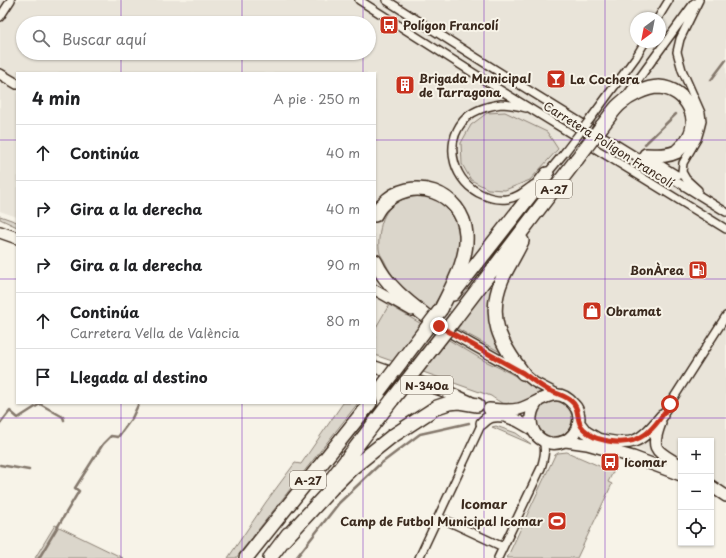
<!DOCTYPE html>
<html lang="es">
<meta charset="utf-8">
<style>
:root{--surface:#fff;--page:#f2f2f2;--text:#202124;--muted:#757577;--line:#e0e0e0}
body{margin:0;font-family:"Playpen Sans",sans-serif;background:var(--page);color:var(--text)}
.controls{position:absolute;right:12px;bottom:12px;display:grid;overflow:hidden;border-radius:0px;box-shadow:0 1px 3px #0004}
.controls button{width:36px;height:36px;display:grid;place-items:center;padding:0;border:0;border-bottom:1px solid var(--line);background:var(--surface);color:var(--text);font:20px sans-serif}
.compass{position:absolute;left:630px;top:12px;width:36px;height:36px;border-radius:50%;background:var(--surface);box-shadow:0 1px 3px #0004;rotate:212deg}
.stop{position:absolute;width:12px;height:12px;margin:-9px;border:3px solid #c8321e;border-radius:50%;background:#fff}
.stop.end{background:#c8321e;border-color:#fff;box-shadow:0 1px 4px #0008}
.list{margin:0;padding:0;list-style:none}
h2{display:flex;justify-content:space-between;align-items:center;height:52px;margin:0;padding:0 16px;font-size:17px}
h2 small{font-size:13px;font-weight:400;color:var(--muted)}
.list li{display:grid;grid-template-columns:26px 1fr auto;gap:12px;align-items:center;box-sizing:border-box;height:56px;padding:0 16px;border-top:1px solid var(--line)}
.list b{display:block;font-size:15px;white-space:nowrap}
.list p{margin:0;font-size:13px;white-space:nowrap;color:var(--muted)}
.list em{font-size:13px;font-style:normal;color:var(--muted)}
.icon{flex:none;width:22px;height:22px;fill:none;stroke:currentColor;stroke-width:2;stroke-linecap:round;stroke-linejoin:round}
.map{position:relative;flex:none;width:726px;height:558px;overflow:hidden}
.search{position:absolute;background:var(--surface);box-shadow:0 1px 3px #0004;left:16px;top:16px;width:360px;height:44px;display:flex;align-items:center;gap:10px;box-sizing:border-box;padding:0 14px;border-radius:22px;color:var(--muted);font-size:15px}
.panel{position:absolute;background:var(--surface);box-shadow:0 1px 3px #0004;left:16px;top:72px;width:360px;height:332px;border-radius:0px}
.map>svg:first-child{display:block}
.built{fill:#e9e4d9;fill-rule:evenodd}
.green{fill:#dbd6cb;stroke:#8b8074}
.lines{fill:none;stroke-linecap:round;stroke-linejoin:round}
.stream{stroke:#84786c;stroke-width:2.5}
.minor-casing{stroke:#3b2a1e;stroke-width:10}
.tertiary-casing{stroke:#3b2a1e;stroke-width:12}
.primary-casing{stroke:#3b2a1e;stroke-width:14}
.motorway-casing{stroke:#3b2a1e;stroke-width:16}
.minor{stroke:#f7f3e8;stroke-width:7}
.tertiary{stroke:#f7f3e8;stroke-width:9}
.primary{stroke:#f7f3e8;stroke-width:11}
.motorway{stroke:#f7f3e8;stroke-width:13}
.minor-bridge-casing{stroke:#3b2a1e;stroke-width:10;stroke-linecap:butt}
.motorway-bridge-casing{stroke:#3b2a1e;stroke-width:16;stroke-linecap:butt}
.minor-bridge{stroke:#f7f3e8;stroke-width:7}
.motorway-bridge{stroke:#f7f3e8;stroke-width:13}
.route{stroke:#c8321e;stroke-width:5}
.grid{fill:none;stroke:#7b2cbf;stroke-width:1;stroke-opacity:0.55}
.labels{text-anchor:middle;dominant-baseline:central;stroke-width:4;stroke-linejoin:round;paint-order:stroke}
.shield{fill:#f7f3e8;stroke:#73665b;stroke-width:1}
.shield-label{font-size:11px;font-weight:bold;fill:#3b2a1e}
.poi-label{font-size:12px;font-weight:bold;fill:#3b2a1e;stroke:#f7f3e8;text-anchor:start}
.street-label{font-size:12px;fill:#3b2a1e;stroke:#f7f3e8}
.neighbourhood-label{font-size:13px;font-weight:bold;fill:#3b2a1e;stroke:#f7f3e8}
</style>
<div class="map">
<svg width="726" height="558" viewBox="0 0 726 558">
<rect width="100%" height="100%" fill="#f7f3e8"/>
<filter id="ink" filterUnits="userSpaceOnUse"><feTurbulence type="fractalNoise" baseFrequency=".025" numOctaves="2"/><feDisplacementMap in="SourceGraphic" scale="8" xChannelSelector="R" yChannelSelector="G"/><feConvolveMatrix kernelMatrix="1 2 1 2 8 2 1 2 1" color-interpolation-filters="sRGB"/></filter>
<g filter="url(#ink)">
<path class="built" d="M0,0H726V493L711,485V441H681V470L644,452L375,355V73H17V217L0,211ZM636,18H660V42H636ZM23,23H369V53H23Z"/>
<path class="green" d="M505,112L547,132L558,149L530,180L505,190L488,189L471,180L462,164L461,143L471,125L487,113Z
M422,196C427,197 432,197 437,199C462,211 465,242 457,266C453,279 442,292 435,303L463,319L499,273L490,321L495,340L504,354C463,331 403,305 384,260C382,257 379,253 379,249C378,243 380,227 382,222C388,203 403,197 422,196Z
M0,216L17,222V227L0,219Z
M389,305L483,360L510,373L541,391C536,394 533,397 528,400C514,410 503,405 491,396L375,355V329Z
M536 419a18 18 0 1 1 36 0a18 18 0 1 1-36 0Z
M343,403H358L236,558H228L266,502L295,463L301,464Z
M496,426L516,433L531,444L492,427Z
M567,452L613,472L608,482L612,484L577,558H507L555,455L558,453Z
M55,525L123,558H35Z"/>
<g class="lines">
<path class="stream" d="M711,80L726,60
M645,144L676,114
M0,424L10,411L18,418L40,404L63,417L64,420
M0,465L29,470
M39,558L79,491L75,488L103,444L111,436L118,437L132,418L139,403
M296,558L339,503L379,465L420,434L469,423"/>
<defs>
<path id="minor" d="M359,0L500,90L726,229
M386,0L483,62L726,212
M0,17L11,0
M658,18L669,0
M627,95L694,3
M526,108C518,106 509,104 501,104C488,106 472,110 463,121C443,146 454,183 483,195C490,198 498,200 507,199C517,198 525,191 533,185
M591,118L636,57L645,42
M648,157L677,175H683
M545,176L565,152
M698,190L686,179L682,172L683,163L697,139L700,129L702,121L701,113L682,70L677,52L680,39L699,0
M662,416L726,316
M439,517L503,547
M419,558L482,423
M498,558L541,468C544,458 546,451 543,440"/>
<path id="tertiary" d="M0,74L17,84
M375,290L412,311
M442,328L523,373L534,382L559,395"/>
<path id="primary" d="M0,232L17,238
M375,367L450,393L470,402
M489,409C499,410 509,411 519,409C539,404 556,382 574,405C579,410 580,419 578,425C576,432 571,438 565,441C539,452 519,422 539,400
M495,412L518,421L532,429
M482,423C489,416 493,415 503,416
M579,423L586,432L603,442
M660,423C649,452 658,451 681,466
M597,439C633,446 638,445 662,416
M566,441L587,444L633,457L681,475
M711,486L726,496"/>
<path id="motorway" d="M602,126C608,119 613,110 620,104C629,96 646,87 659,87C687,89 704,121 685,143C682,146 679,150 676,152C666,157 656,155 646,155
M375,215C377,212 379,207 382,205C411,173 463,192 466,234C468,260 452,286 441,309
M522,241C516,254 508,266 502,279C486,317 500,343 523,373
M375,261C388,290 415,307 439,326
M453,294L547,174
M455,319L577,159
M330,481L392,400
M284,540L332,488L351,469L391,437L437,407L449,403L459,402L477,405
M246,558L370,403
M270,558L288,534"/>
</defs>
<use href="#minor" class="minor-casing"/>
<use href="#tertiary" class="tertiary-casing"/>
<use href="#primary" class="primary-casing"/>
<use href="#motorway" class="motorway-casing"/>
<use href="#minor" class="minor"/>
<use href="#tertiary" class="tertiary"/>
<use href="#primary" class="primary"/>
<use href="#motorway" class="motorway"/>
<defs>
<path id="minor-bridge" d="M565,152L591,118"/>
<path id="motorway-bridge" d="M577,159L602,126
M379,391L441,309
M392,400L455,319"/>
</defs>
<use href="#minor-bridge" class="minor-bridge-casing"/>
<use href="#motorway-bridge" class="motorway-bridge-casing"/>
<use href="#minor-bridge" class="minor-bridge"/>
<use href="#motorway-bridge" class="motorway-bridge"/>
</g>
</g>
<g class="lines" filter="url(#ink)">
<path class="route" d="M439,326L523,373C531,379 539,385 548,390C555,393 564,395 570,400C578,406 577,413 579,421C580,425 583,429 586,431C592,438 599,439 608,441C641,447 653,430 670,404"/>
</g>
<path class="grid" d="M121,0V23M242,0V23M363,0V23M484,0V558M605,0V558M121,53V73M242,53V73M363,53V73M0,140H17M375,140H726M0,279H17M375,279H726M121,403V558M242,403V558M363,403V558M0,418H726"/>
<defs>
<symbol id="bus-square" viewBox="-11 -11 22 22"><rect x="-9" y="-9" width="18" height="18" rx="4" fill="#c8321e" stroke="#f7f3e8"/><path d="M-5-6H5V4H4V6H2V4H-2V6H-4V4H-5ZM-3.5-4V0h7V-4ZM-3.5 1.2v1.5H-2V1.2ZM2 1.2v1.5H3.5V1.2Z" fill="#fff"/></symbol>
<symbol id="bar-square" viewBox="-11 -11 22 22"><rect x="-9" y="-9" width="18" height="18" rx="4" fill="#c8321e" stroke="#f7f3e8"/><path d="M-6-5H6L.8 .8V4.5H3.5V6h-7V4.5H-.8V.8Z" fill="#fff"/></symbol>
<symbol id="building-square" viewBox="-11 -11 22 22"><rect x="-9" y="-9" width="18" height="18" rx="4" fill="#c8321e" stroke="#f7f3e8"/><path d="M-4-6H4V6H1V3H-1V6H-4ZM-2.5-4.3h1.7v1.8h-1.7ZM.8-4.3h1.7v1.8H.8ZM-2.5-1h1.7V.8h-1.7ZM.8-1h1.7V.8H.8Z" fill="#fff"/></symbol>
<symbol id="fuel-square" viewBox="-11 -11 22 22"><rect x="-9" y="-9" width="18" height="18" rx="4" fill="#c8321e" stroke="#f7f3e8"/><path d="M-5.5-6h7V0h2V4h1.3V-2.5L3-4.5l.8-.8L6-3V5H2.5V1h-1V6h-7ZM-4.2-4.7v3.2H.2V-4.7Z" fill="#fff"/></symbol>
<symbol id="shop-square" viewBox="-11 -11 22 22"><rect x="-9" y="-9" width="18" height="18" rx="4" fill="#c8321e" stroke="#f7f3e8"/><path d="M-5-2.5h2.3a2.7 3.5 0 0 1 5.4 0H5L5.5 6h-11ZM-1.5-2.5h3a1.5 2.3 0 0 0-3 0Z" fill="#fff"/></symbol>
<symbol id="stadium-square" viewBox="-11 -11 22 22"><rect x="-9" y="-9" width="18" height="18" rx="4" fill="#c8321e" stroke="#f7f3e8"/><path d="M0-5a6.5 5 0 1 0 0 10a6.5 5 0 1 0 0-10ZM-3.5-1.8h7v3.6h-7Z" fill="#fff"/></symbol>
</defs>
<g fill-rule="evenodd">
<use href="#bus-square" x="378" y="14" width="22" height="22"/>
<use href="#bar-square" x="545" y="68" width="22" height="22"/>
<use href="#building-square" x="394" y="74" width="22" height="22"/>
<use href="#fuel-square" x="687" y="259" width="22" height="22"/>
<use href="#shop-square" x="581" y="300" width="22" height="22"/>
<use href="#bus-square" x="599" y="451" width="22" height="22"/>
<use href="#stadium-square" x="546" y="510" width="22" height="22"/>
</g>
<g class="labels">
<g class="shield">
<rect x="536" y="180" width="36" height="18" rx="3"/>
<rect x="401" y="376" width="52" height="18" rx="3"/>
<rect x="290" y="471" width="36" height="18" rx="3"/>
</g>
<g class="shield-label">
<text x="554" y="189">A-27</text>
<text x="427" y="385">N-340a</text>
<text x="308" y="480">A-27</text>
</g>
<g class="poi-label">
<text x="403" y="25">Polígon Francolí</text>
<text x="419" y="78">Brigada Municipal<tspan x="419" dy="14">de Tarragona</tspan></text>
<text x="570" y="79">La Cochera</text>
<text x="684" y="270" text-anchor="end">BonÀrea</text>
<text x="606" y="311">Obramat</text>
<text x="624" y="462">Icomar</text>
<text x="543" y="521" text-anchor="end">Camp de Futbol Municipal Icomar</text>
</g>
<g class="street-label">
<text transform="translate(609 144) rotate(32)">Carretera Polígon Francolí</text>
</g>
<g class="neighbourhood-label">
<text x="484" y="503">Icomar</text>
</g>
</g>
</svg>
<div class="controls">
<button>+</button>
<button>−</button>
<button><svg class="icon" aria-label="locate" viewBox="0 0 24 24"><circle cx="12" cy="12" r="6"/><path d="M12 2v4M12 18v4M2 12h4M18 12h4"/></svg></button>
</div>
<svg class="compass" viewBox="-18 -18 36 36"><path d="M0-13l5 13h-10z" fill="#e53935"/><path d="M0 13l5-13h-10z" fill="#757577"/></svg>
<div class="stop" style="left:670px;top:404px"></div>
<div class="stop end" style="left:439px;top:326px"></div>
<div class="search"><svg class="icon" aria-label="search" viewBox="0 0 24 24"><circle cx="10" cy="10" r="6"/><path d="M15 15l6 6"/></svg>Buscar aquí</div>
<section class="panel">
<h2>4 min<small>A pie · 250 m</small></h2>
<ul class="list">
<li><svg class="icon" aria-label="ahead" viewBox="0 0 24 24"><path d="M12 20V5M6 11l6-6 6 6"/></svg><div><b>Continúa</b></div><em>40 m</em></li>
<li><svg class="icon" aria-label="right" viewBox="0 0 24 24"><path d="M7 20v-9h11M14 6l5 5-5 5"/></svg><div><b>Gira a la derecha</b></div><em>40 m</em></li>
<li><svg class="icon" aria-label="right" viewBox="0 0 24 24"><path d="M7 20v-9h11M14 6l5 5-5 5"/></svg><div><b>Gira a la derecha</b></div><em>90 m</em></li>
<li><svg class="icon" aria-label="ahead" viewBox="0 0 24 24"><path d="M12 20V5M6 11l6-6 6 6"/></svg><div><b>Continúa</b><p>Carretera Vella de València</p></div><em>80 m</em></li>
<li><svg class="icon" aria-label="arrive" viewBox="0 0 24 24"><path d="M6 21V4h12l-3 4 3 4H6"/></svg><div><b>Llegada al destino</b></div></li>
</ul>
</section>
</div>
